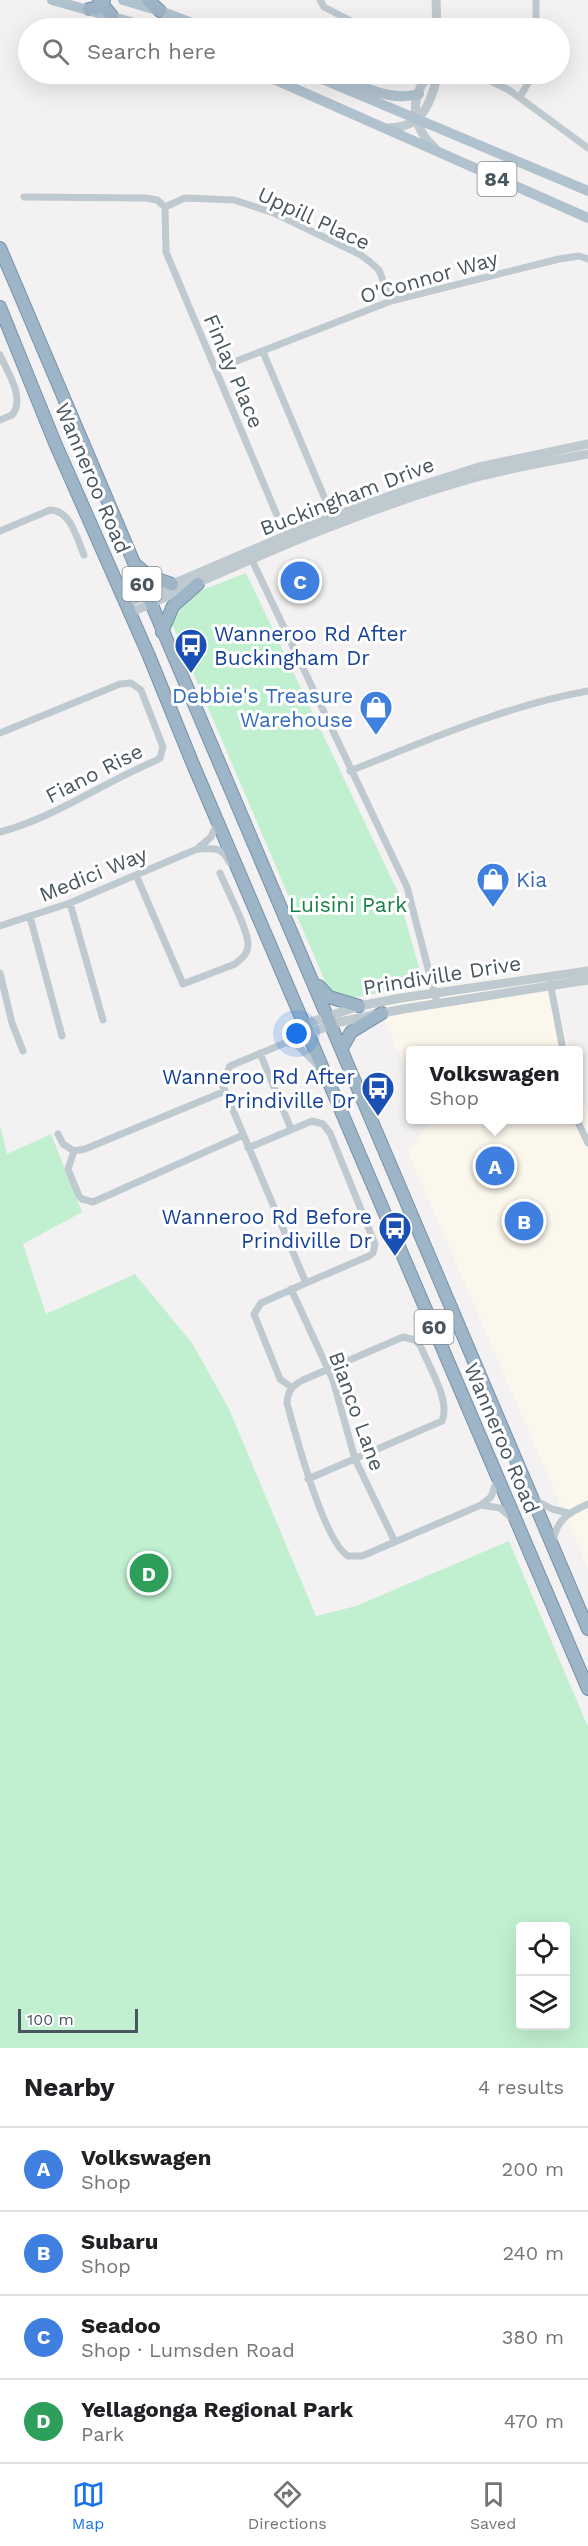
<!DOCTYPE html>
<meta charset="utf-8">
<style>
:root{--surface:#fff;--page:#f6f6f6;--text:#202124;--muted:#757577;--line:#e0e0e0;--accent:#1a73e8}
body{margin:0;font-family:"Work Sans",sans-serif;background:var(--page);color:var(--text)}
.controls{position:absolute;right:18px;bottom:18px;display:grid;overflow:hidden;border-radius:6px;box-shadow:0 6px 24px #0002}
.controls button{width:54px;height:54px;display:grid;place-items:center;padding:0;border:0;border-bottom:2px solid var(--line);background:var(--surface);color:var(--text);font:30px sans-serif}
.scale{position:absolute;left:18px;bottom:15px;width:120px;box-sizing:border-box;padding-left:6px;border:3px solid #49565f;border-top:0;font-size:16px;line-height:21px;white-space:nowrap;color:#49565f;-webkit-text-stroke:4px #fff;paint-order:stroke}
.you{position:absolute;left:297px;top:1034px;width:21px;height:21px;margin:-15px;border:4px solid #fff;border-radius:50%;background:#1a73e8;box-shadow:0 0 0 9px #1a73e833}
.badge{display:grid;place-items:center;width:39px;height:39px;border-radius:50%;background:var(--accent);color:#fff;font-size:20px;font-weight:700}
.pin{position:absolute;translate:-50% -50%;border:3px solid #fff;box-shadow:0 2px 6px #0006}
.popup{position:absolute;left:406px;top:1046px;width:177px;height:78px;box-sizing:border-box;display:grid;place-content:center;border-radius:6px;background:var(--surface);filter:drop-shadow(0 2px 4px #0005);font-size:20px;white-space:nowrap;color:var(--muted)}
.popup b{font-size:22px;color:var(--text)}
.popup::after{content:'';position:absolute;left:50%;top:100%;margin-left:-12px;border:12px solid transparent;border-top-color:var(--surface)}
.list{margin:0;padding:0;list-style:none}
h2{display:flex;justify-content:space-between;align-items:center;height:78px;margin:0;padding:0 24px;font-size:26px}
h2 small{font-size:20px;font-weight:400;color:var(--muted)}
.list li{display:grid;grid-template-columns:39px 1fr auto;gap:18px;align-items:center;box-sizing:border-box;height:84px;padding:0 24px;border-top:2px solid var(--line)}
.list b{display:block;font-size:22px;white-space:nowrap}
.list p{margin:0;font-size:20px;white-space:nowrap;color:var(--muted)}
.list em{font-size:20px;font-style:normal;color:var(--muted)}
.icon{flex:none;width:33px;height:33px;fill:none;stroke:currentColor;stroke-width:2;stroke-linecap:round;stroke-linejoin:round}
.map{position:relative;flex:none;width:588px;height:2048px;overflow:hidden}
.search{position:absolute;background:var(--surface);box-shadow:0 6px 24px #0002;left:18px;right:18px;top:18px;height:66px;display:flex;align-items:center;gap:15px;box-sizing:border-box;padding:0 21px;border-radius:33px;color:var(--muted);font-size:22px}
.sheet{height:414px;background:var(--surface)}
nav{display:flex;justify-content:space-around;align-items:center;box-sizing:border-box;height:84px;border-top:2px solid var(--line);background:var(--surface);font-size:16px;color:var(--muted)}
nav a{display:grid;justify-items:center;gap:3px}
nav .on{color:var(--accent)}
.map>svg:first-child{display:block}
.commercial{fill:#fcf7ec}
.green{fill:#c1f0d0;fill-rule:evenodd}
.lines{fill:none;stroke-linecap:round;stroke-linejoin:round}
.trunk-casing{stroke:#7592ab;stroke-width:14}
.minor{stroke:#bfc9d0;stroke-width:7}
.tertiary{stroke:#bfc9d0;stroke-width:9}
.primary{stroke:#b1c2cf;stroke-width:10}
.trunk{stroke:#9eb4c7;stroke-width:12}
.labels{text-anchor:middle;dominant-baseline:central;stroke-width:6;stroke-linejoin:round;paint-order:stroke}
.shield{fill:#fff;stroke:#80898f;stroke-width:1.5}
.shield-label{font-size:20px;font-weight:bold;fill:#49565f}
.street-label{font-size:21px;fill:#49565f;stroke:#fff}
.transit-label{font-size:21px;fill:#164399;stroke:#fff;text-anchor:end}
.shop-label{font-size:21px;fill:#366cbe;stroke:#fff;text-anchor:end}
.park-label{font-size:21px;fill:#188246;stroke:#fff}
</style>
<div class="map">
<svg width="588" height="2048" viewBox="0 0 588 2048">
<rect width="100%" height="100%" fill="#f3f1f1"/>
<path class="commercial" d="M550,971L569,1050H411V1084L380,1007L445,986Z
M579,1089L588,1112V1568L408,1152L427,1125L425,1120H579Z"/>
<path class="green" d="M246,573L397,890L424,985L356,997L336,1007L164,605Z
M0,1125L7,1154L51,1134L82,1212L23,1244L46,1314L135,1274L192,1343L229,1409L316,1616L356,1606L509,1541L588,1727V2048H0ZM520,1926H566V2026H520Z"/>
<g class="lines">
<defs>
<path id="trunk" d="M99,0L112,16
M148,0L160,11
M89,9L97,8L104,0
M0,248L588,1629
M0,307L55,443L149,656L192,762L588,1689
M135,564L149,576L172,584
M162,632L173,606L198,584
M319,986L329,997L359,1006
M342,1048L351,1032L382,1013"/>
</defs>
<use href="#trunk" class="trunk-casing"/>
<path class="minor" d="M320,0L324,7L361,26L421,27
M536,28V0
M476,74L509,90L588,148
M520,97L533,74
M24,197L146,198L157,200L165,207L185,198L234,200L274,213L361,255L370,262L379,270L391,301
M165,207L166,252L287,539
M263,352L336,525
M0,355C7,371 26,399 12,415L0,420
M216,369L391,301L559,259L579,256L588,259
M0,531L50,510C71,510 77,539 84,555
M250,556L407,887L437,1003
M0,733L120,684L131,683L141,690L163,747L160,758L155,761C102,783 56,817 0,832
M350,771C428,740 505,706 588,691
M197,849C212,849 222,845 229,862
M136,875L183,984L235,964C241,959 248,954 248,945C249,931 226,888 220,873
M70,903L103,1020
M30,917L62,1036
M0,926L70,903L197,849L211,837L218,821
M0,973L12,1023L23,1051
M550,982L563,1050
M287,1043L297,1045L318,1066
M260,1053L291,1129
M577,1120L588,1143
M58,1134L63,1144L74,1151L85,1149L223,1092
M248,1148L312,1121L323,1124L330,1133L375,1244L373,1253L369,1256L306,1283
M74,1151L68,1169L79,1196L82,1199L93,1202L243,1135
M291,1289L333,1380L355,1459L395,1542
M291,1387L280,1379L254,1314L261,1303L306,1283L222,1084L230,1066L309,1033
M308,1479L442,1421C451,1401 428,1365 420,1345L415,1340L403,1337L303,1380C292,1386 288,1390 287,1403C295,1433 324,1542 348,1556H362L481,1505L491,1497L497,1480
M535,1500L552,1509L568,1513
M481,1505L500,1508L513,1519
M553,1542C556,1520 568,1513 588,1504"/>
<path class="tertiary" d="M436,0L437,28
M430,74C408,97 412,128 435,148
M386,128C410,128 423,119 431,97C434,88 437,83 434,74
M126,604L332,516L407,490L479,467L588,444
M130,613C244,562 360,509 481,476C516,467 552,461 588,454
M305,1024L359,1006L401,998L588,971
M309,1033L340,1022L403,1009L588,980"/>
<path class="primary" d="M52,0L152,28
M123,0L160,11L205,28
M262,74L588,218
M310,74L588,191
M329,77C362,82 384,103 419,94"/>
<use href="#trunk" class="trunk"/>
</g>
<defs>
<symbol id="bus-pin" viewBox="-11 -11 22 30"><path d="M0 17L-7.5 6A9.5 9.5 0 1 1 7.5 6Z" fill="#1a4fb4" stroke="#fff"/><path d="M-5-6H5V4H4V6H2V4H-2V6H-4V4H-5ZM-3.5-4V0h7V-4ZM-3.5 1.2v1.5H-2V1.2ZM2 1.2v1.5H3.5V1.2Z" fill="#fff"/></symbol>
<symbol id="shop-pin" viewBox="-11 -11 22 30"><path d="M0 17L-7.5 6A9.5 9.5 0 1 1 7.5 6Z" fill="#3f7fe0" stroke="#fff"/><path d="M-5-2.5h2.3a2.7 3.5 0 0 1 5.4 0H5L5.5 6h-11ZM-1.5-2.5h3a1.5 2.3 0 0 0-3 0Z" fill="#fff"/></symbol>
</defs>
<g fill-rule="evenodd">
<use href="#bus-pin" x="172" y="626" width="38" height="52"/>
<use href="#shop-pin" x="357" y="688" width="38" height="52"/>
<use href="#shop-pin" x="474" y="860" width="38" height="52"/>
<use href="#bus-pin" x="359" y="1069" width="38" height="52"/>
<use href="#bus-pin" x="376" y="1209" width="38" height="52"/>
</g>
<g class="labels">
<g class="shield">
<rect x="477.5" y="162" width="39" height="34" rx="4.5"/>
<rect x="122.5" y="567" width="39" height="34" rx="4.5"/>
<rect x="414.5" y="1310" width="39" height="34" rx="4.5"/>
</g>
<g class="shield-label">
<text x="497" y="179">84</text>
<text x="142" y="584">60</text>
<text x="434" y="1327">60</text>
</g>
<g class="street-label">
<text transform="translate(314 218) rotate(25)">Uppill Place</text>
<text transform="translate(429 277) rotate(-16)">O'Connor Way</text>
<text transform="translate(234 371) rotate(67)">Finlay Place</text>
<text transform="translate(93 478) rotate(67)">Wanneroo Road</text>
<text transform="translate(347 496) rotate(-21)">Buckingham Drive</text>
<text transform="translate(94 773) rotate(-27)">Fiano Rise</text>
<text transform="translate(93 874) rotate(-22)">Medici Way</text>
<text transform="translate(442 975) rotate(-9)">Prindiville Drive</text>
<text transform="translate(357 1411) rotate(70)">Bianco Lane</text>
<text transform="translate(502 1438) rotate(67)">Wanneroo Road</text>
</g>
<g class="transit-label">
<text x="214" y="633" text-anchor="start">Wanneroo Rd After<tspan x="214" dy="24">Buckingham Dr</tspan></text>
<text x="355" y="1076">Wanneroo Rd After<tspan x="355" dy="24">Prindiville Dr</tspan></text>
<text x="372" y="1216">Wanneroo Rd Before<tspan x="372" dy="24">Prindiville Dr</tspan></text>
</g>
<g class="shop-label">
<text x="353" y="695">Debbie's Treasure<tspan x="353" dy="24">Warehouse</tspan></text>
<text x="516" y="879" text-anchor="start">Kia</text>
</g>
<g class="park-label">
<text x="348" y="904">Luisini Park</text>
</g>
</g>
</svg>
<div class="controls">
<button><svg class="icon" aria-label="locate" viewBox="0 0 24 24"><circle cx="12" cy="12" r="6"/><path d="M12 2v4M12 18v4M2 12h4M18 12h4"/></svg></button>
<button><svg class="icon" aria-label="layers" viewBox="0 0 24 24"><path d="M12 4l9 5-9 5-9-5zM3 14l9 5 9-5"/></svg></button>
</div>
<div class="scale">100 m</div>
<div class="you"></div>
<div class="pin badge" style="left:495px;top:1166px;background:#3f7fe0">A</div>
<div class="popup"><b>Volkswagen</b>Shop</div>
<div class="pin badge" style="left:524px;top:1221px;background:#3f7fe0">B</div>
<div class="pin badge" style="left:300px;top:581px;background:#3f7fe0">C</div>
<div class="pin badge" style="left:149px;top:1573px;background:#2e9e5b">D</div>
<div class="search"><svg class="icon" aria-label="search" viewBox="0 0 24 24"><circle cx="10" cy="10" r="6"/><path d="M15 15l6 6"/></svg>Search here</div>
</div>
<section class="sheet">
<h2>Nearby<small>4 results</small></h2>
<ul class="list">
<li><span class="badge" style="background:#3f7fe0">A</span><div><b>Volkswagen</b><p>Shop</p></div><em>200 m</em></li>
<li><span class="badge" style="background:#3f7fe0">B</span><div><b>Subaru</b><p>Shop</p></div><em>240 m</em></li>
<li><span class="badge" style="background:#3f7fe0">C</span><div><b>Seadoo</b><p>Shop · Lumsden Road</p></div><em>380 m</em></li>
<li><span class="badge" style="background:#2e9e5b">D</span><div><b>Yellagonga Regional Park</b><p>Park</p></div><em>470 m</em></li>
</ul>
</section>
<nav>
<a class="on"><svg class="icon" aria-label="map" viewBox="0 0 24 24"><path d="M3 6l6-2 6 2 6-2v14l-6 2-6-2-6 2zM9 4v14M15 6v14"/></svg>Map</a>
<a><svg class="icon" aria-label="directions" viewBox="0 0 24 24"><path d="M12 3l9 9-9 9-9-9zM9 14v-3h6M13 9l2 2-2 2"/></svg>Directions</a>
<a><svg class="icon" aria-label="saved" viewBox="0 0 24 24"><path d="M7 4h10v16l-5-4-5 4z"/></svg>Saved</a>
</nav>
